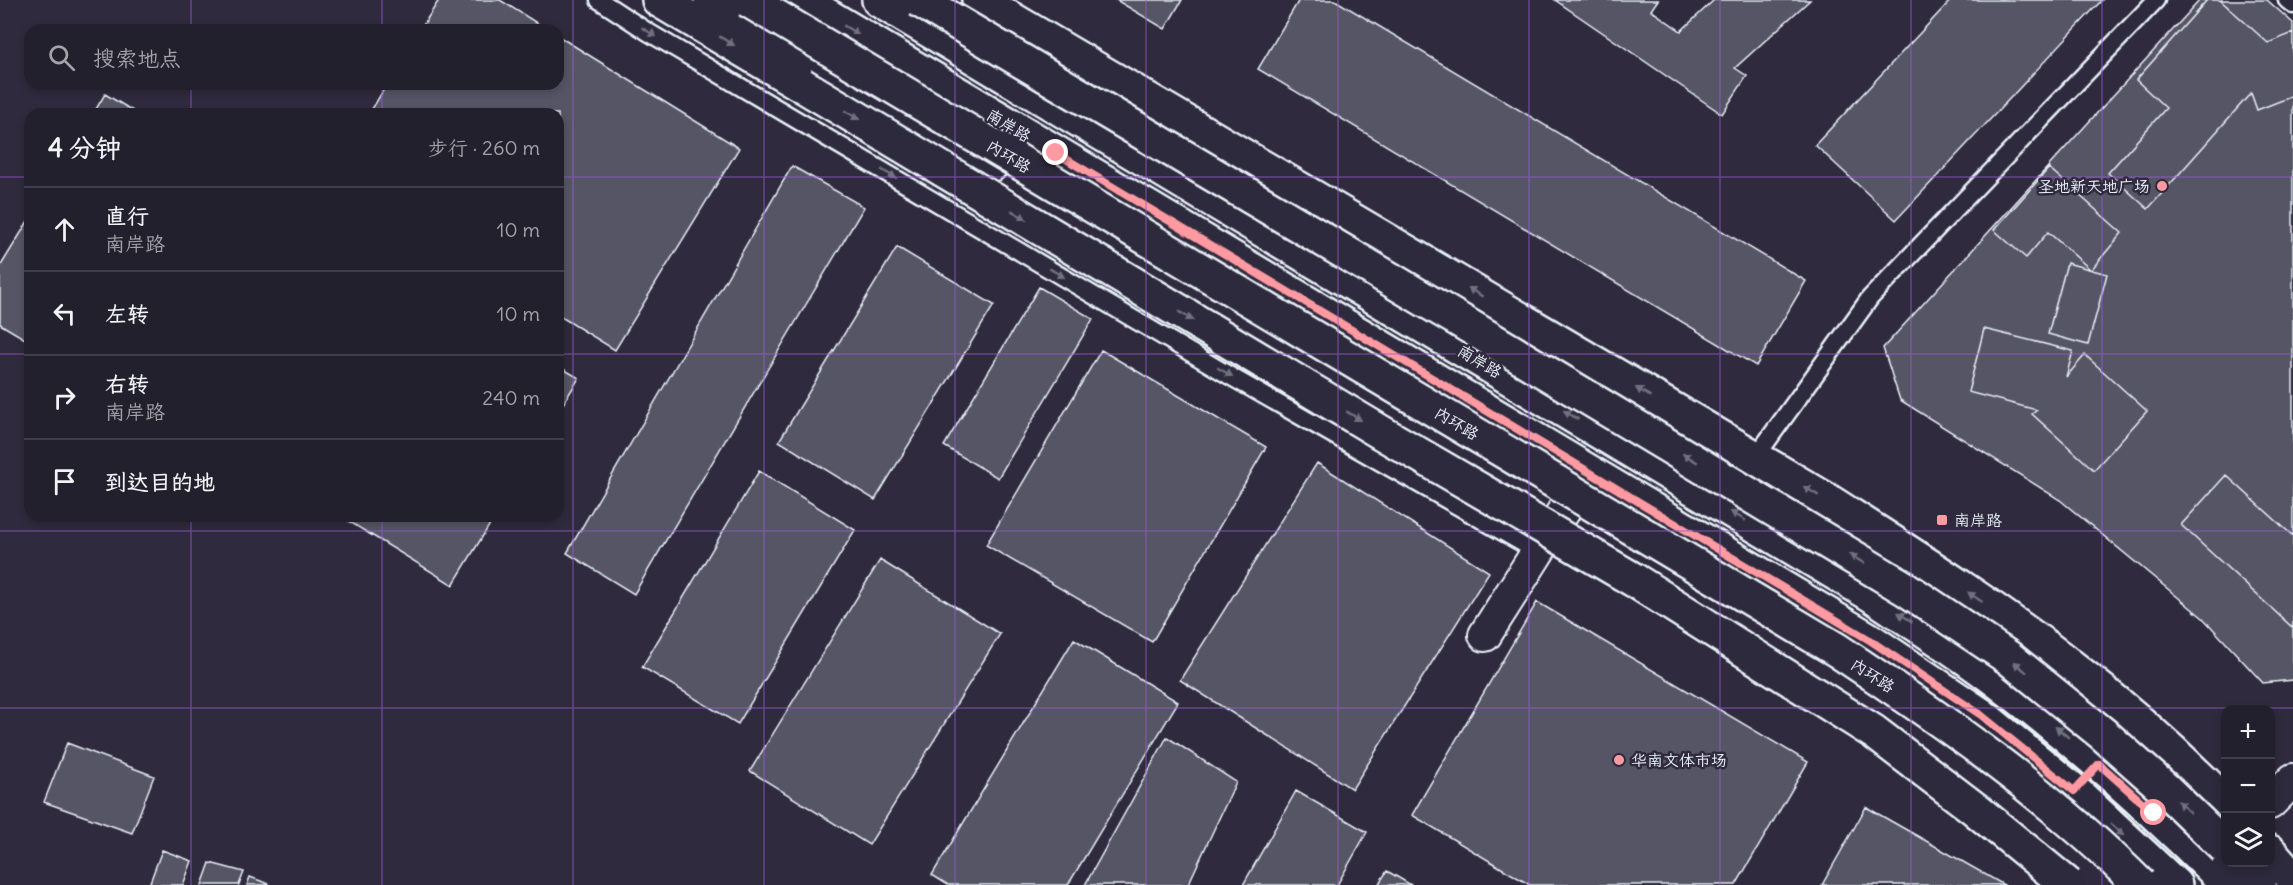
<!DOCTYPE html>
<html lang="zh">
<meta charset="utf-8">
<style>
:root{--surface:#23202e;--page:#2f2d3a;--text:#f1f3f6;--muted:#a3a3aa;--line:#403e4a}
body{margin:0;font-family:Delius,"LXGW WenKai TC",sans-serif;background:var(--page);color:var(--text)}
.controls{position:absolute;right:18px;bottom:18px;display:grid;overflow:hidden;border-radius:12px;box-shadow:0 3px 9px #0003}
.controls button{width:54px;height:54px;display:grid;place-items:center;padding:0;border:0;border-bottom:2px solid var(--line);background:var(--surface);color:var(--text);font:30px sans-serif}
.stop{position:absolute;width:18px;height:18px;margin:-14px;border:4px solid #ff9aa2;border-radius:50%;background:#fff}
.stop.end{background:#ff9aa2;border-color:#fff;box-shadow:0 2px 6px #0008}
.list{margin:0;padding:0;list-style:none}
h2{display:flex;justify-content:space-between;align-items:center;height:78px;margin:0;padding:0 24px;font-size:26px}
h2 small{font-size:20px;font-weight:400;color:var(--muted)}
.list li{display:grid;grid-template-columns:39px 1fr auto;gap:18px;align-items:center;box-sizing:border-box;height:84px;padding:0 24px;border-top:2px solid var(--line)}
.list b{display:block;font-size:22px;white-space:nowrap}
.list p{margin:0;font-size:20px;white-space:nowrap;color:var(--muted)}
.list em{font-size:20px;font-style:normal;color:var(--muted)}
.icon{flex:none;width:33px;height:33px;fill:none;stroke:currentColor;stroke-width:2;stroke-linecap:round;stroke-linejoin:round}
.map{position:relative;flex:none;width:2293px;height:885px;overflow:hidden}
.search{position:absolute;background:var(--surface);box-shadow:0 3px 9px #0003;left:24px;top:24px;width:540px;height:66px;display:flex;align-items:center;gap:15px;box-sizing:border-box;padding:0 21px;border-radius:18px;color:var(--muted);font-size:22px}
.panel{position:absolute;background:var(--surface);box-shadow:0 3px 9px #0003;left:24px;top:108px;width:540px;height:414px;border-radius:18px}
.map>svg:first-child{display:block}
.building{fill:#575565;stroke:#e8f1f8;stroke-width:1.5}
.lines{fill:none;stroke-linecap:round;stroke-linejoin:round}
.service-casing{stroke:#e8f1f8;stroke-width:21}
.minor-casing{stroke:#e8f1f8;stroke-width:36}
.secondary-casing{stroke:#e8f1f8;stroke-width:38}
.primary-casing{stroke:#e8f1f8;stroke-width:38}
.trunk-casing{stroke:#e8f1f8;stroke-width:38}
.service{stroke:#2f2a3d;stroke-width:16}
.minor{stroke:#2f2a3d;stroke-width:32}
.secondary{stroke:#2f2a3d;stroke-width:33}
.primary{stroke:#2f2a3d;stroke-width:33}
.trunk{stroke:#2f2a3d;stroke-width:33}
.trunk-bridge-casing{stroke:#e8f1f8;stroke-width:38;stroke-linecap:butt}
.trunk-bridge{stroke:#2f2a3d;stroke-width:33}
.oneway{fill:#70707e}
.route{stroke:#ff9aa2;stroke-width:8}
.grid{fill:none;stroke:#965dcd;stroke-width:1.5;stroke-opacity:0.55}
.poi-dot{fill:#ff9aa2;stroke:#2f2a3d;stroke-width:2}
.labels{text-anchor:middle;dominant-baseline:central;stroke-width:5;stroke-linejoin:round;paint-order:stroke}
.street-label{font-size:16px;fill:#e8f1f8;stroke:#2f2a3d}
.poi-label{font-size:16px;fill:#e8f1f8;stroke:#2f2a3d;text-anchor:start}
</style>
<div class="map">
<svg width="2293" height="885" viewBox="0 0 2293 885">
<rect width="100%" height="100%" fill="#2f2a3d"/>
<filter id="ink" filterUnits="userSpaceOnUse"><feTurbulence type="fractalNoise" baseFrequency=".0167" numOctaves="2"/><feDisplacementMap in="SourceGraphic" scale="12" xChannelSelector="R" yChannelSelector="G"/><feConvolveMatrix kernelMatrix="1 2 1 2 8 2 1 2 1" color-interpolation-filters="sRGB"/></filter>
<g filter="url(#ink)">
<path class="building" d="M439,0H500L548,30H420Z
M1116,0H1182L1165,29Z
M1299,0H1335L1806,281L1756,366L1258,69Z
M1555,0H1658L1651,10L1681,31L1714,0H1810L1735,68L1747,76L1722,114Z
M1951,0H2102L1896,220L1815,145Z
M2200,0H2267L2293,23V680L2263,683L2203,618L2060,500L1900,400L1883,348Z
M2207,0H2220L2268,43L2293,33V96L2257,110L2251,93L2148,209L2108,173L2166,108L2136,80Z
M558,36L739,148L615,350L558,315V114H369L387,84H558Z
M105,94L138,114H93Z
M792,166L864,207L634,594L567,553Z
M2049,168L2122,233L2091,270L2048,232L2026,258L1994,230Z
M30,218V342L0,324V267Z
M897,247L994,305L875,500L779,441Z
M2067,263L2107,274L2088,345L2048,334Z
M1039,287L1093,319L998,478L944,446Z
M1984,329L2073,351L2066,377L2085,355L2147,411L2094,470L2032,414L2037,410L1968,392Z
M1101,350L1266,447L1152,642L986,545Z
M558,366L579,378L558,412Z
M1317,463L1489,572L1352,789L1180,680Z
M759,471L855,530L738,724L642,667Z
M2226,475L2293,536V628L2181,525Z
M340,516H495L453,585Z
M880,560L1000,634L869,845L750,771Z
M1537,602L1808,762L1736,885H1530L1412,815Z
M1074,639L1178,702L1068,885H948L932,875Z
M1167,737L1236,782L1188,885H1085Z
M67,743L154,776L132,833L44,802Z
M1296,791L1367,832L1337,885H1243Z
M1866,807L2004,885H1822Z
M162,850L192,861L183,885H149Z
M210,863L244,872L239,885H202Z
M1387,871L1411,885H1378Z
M250,877L269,884L268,885H247Z"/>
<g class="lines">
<defs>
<path id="service" d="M599,0L648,32L1230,376L1538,552
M2287,0L2293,5
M1755,458L1870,298L2156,0"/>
<path id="minor" d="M1485,635L1570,501
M2270,803L2293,780"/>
<path id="secondary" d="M711,0L992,164
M979,0L1825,499C1909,553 1994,606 2073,668C2127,709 2178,755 2226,804
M2270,852L2293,878"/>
<path id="primary" d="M801,0L1868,639L1981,715L2074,791L2175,885
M879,0L1872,595C1915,624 1959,651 2000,683C2081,745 2157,813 2229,885"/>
<path id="trunk" d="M659,0L802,85
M2238,862L2259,885"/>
</defs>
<use href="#service" class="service-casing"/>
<use href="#minor" class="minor-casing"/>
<use href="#secondary" class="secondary-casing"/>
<use href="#primary" class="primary-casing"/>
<use href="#trunk" class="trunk-casing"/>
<use href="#service" class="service"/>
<use href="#minor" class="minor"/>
<use href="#secondary" class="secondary"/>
<use href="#primary" class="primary"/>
<use href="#trunk" class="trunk"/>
<defs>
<path id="trunk-bridge" d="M748,0L1837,650C1944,721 2049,794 2140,885
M919,0L1459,320L1906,589L2009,658L2103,734L2165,789L2226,848
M802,85L1382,433L1634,580L1874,732L1975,809L2068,885"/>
</defs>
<use href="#trunk-bridge" class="trunk-bridge-casing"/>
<use href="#trunk-bridge" class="trunk-bridge"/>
</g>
<defs><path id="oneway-solid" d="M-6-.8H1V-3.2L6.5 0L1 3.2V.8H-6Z" transform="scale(1.5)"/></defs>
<g class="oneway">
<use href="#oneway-solid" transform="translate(851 30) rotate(31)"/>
<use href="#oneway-solid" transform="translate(649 32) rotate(32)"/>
<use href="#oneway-solid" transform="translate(727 41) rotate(31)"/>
<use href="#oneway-solid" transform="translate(852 115) rotate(30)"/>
<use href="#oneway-solid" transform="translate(889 174) rotate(31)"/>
<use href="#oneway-solid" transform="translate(1019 215) rotate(31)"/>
<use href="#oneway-solid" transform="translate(1057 273) rotate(31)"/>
<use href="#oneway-solid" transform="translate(1475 292) rotate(-149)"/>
<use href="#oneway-solid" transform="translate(1186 316) rotate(31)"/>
<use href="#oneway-solid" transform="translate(1225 372) rotate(30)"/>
<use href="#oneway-solid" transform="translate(1643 392) rotate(-149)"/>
<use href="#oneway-solid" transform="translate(1571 415) rotate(-149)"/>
<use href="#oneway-solid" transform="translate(1354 416) rotate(31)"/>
<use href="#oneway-solid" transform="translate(1690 458) rotate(-149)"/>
<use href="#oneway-solid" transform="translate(1811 491) rotate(-149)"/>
<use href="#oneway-solid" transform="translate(1738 516) rotate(-149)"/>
<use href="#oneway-solid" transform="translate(1857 559) rotate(-149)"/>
<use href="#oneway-solid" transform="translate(1975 597) rotate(-146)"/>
<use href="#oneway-solid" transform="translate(1905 617) rotate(-147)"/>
<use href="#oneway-solid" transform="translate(2020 667) rotate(-141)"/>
<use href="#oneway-solid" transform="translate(2062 732) rotate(-140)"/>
<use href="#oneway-solid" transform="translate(2184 807) rotate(-136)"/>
<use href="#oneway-solid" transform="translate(2117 830) rotate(42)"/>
</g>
</g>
<g class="lines" filter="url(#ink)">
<path class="route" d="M1056,153L1868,639L1981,715L2074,791L2099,764L2154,813"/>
</g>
<path class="grid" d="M191,0V30M382,0V30M573,0V885M764,0V885M955,0V885M1146,0V885M1338,0V885M1529,0V885M1720,0V885M1911,0V885M2102,0V885M191,84V114M382,84V114M0,177H30M558,177H2293M0,354H30M558,354H2293M191,516V885M382,516V885M0,531H2293M0,708H2293"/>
<g class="poi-dot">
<circle cx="2162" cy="186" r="6"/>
<rect x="1936" y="514" width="12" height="12" rx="3"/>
<circle cx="1619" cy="760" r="6"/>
</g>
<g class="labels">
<g class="street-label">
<text transform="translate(1009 125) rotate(31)">南岸路</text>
<text transform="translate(1009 156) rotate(31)">内环路</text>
<text transform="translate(1480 361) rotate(31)">南岸路</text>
<text transform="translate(1457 423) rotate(31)">内环路</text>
<text transform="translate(1873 675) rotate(33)">内环路</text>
</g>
<g class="poi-label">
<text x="2150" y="186" text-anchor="end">圣地新天地广场</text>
<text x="1954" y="520">南岸路</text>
<text x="1631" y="760">华南文体市场</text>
</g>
</g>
</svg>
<div class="controls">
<button>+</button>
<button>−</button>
<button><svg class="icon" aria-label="layers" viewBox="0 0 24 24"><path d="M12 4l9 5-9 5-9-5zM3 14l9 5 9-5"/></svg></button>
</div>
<div class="stop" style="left:2154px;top:813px"></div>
<div class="stop end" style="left:1056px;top:153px"></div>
<div class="search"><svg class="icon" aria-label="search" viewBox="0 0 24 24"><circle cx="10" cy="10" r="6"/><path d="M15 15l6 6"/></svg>搜索地点</div>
<section class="panel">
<h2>4 分钟<small>步行 · 260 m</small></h2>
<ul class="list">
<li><svg class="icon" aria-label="ahead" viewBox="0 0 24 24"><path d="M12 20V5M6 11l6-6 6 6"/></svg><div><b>直行</b><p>南岸路</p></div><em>10 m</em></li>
<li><svg class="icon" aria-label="left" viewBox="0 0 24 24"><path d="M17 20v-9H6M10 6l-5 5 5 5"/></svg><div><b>左转</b></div><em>10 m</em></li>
<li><svg class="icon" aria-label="right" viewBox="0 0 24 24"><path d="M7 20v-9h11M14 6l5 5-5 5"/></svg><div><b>右转</b><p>南岸路</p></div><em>240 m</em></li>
<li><svg class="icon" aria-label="arrive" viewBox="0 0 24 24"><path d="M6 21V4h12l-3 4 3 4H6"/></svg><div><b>到达目的地</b></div></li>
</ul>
</section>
</div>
